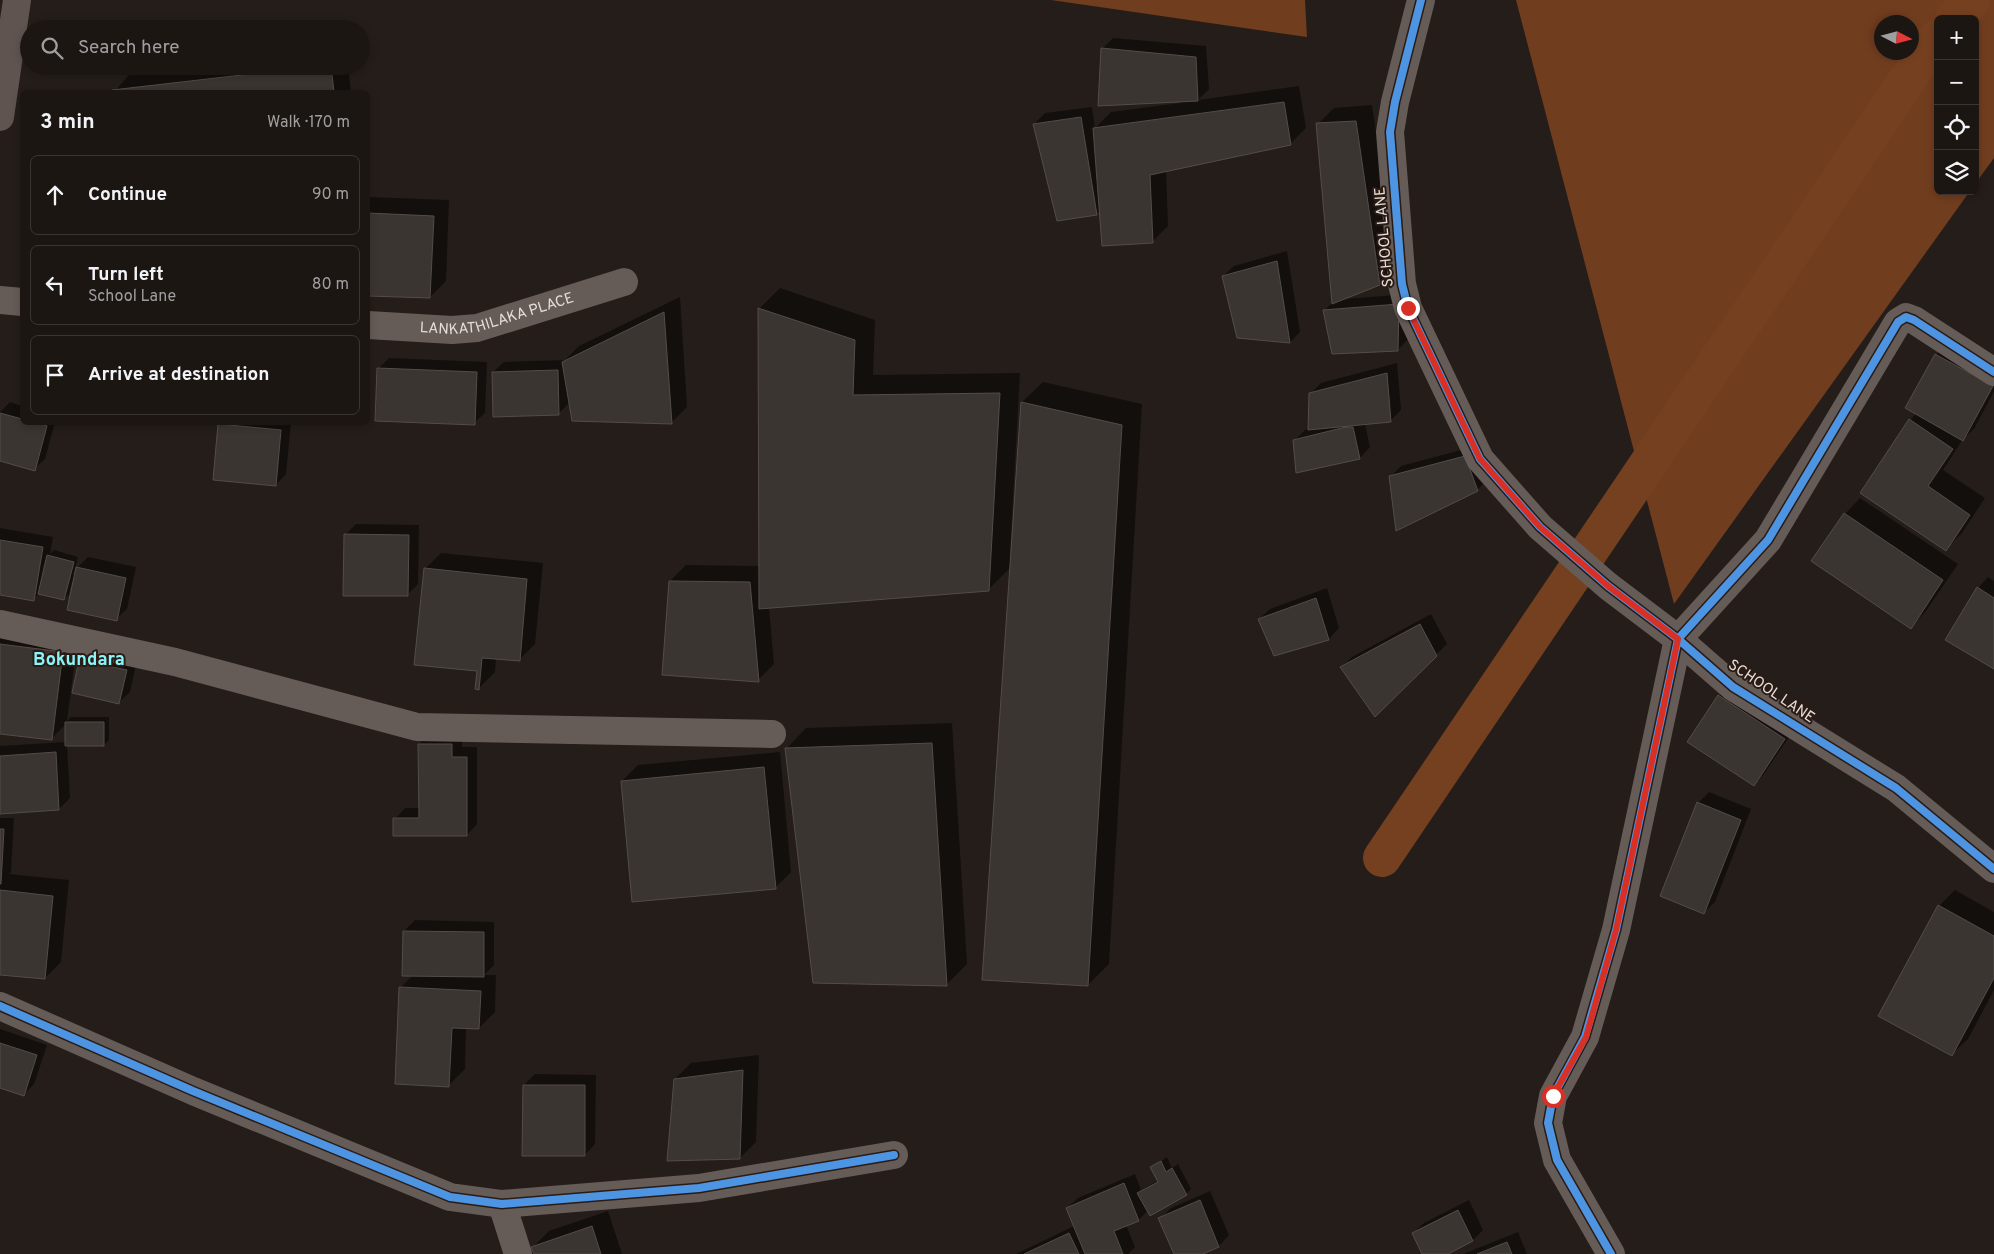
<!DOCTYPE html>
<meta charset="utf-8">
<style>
:root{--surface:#1c1613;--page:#251f1c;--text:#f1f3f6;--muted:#a09fa0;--line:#3a3533}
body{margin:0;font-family:Overpass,sans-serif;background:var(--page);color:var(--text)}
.controls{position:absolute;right:15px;top:15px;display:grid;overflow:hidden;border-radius:8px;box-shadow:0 2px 8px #0003}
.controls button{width:45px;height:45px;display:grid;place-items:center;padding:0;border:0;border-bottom:1px solid var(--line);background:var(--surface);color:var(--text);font:25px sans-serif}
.compass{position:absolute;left:1874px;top:15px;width:45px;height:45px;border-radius:50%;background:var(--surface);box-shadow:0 2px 8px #0003;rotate:96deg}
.stop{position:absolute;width:15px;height:15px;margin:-11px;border:4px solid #d93025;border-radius:50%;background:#fff}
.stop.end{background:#d93025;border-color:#fff;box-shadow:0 1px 5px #0008}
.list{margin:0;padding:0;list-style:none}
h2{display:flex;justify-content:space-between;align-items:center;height:65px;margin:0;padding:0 20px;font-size:21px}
h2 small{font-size:16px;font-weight:400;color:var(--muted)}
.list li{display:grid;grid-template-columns:32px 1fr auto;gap:15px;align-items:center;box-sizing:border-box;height:80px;margin:0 10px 10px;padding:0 10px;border:1px solid var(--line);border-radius:8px}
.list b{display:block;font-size:19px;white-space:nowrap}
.list p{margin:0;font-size:16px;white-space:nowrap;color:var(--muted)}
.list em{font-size:16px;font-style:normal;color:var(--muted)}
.icon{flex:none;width:28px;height:28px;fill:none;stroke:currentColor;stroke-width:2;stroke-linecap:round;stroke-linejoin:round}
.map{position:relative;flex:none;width:1994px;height:1254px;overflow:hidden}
.search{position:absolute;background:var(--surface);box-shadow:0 2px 8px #0003;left:20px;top:20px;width:350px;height:55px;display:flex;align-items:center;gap:12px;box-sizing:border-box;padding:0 18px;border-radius:28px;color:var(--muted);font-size:19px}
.panel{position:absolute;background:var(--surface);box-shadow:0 2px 8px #0003;left:20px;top:90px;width:350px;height:335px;border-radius:8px}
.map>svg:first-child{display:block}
.forest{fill:#713d1f;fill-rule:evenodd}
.shadow{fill:#0007}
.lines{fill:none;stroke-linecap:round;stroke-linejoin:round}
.canal{stroke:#754020;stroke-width:38}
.building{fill:#3b3531;stroke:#534c49}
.street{stroke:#665c57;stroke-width:28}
.secondary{stroke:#5f5450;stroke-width:28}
.cycleway-casing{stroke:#2a1b14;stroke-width:11}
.cycleway{stroke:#4d94e3;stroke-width:8}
.route{stroke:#d93025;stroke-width:6}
.labels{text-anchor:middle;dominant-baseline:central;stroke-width:4;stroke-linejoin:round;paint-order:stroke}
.street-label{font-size:15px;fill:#e7ddd8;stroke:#2a1b14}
.quarter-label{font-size:18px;font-weight:bold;fill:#8af5f9;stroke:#2a1b14}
</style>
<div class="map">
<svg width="1994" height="1254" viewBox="0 0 1994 1254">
<rect width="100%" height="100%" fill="#251d19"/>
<path class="forest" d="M1051,0H1305L1307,37Z
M1516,0H1994V158L1975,184V19H1938V191H1970L1674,604ZM1882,22H1912V52H1882Z"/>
<path class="shadow" d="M1113,38L1206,46L1209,89L1198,100L1299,86L1306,128L1290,144L1166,170L1168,226L1152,242L1101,209L1096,214L1034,124L1045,113L1092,107L1095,128L1111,112L1180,103V101L1102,49Z
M203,66H348L351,92H114L129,75Z
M1372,105L1396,268L1380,284L1344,299L1409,294L1408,339L1398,350L1325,310L1333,302L1318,124L1334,108Z
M369,197L449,200L446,281L430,297L368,295V199Z
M1287,251L1300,332L1290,342L1223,276L1234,266Z
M780,288L875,320L873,375L1020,373L1010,553L1012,554L1022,402L1043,382L1142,404L1109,964L1088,985L1011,567L988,590L769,607L774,664L758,680L670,581L686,565L760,566V308Z
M680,297L687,407L671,423L570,402L559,413L493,372L504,362L565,360L579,346Z
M1947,344L1994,370V391L1974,429L1963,439L1943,470L1985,498L1962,533L1946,549L1862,492L1910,420L1917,413L1907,408L1936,355Z
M389,358L487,362L485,413L474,423L378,369Z
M1397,363L1401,410L1390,421L1365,424L1370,447L1360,458L1294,441L1305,430L1309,429L1310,394L1321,383Z
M10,402L22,406V422H55L45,459L34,469L0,460V412Z
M221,422H291L286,474L276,485L219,425Z
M1476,446L1488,479L1477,490L1391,476L1401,466Z
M1860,498L1958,564L1926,611L1911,627L1845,514Z
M356,524L419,525L418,584L407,595L345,535Z
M0,528L53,537L50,554L54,550L78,557L75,570L88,557L136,567L127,609L116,619L72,582L69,594L64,599L40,593L33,599L0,594Z
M441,553L543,563L535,644L519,660L496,658L495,672L479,688V670L425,569Z
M1988,577L1994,581V668L1978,588Z
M1327,588L1339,628L1329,639L1259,619L1270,609Z
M1431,614L1447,644L1375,715L1342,667L1352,657Z
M0,626L78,636L67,721L71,717H109V740L104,745H67L70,798L59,809L0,812V746L66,742V724L51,739L0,733Z
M91,650L137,660L130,692L119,702L80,660Z
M1730,685L1795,728L1764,774L1754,785L1689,741L1719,696Z
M952,723L967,964L946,985L786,749L806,728Z
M430,733H462V747H477V824L467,835L395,819L405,808H420L419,744Z
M780,752L791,872L775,888L622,781L638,765Z
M1709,792L1751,809L1715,902L1704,912L1698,803Z
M0,818H14L11,872L9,874L69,880L61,962L45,978L0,973Z
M1955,890L1994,912V990L1968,1039L1952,1054L1939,906Z
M415,920L494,922V965L484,975H496L495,1012L479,1028L466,1027L465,1069L449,1085L400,988L413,975L404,931Z
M0,1029L47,1045L34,1084L23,1095L0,1087Z
M759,1055L756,1142L740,1158L675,1079L691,1063Z
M535,1074L596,1075L595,1144L585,1155L524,1085Z
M1167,1157L1172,1168L1178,1164L1191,1189L1186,1194L1148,1210L1139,1220L1126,1225L1135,1247L1128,1254H1016L1074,1226L1067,1208L1078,1198L1135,1174L1141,1190L1159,1180L1152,1168Z
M1210,1191L1229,1235L1219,1246L1200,1254H1175L1160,1219L1171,1208Z
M1469,1200L1483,1230L1473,1240L1445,1254H1424L1413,1233L1424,1223Z
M608,1211L622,1254H535L533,1247L549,1231Z
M1518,1232L1527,1254H1463Z"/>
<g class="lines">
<path class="canal" d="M1954,19L1971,0
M1382,858L1929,48L1938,38"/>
</g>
<path class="building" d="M1101,48L1196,57L1198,101L1098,106Z
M320,66H331L334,92H112V90Z
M1284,102L1291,145L1150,175L1153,243L1102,246L1093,128Z
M1081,117L1097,215L1057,221L1033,124Z
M1356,121L1380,285L1332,304L1316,123Z
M368,213L434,216L430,298L368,296Z
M1277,261L1290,343L1237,338L1222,276Z
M1399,304L1398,351L1332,354L1323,310Z
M758,308L855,340L853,395L1000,393L989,591L759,609Z
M664,312L672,424L572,421L562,362Z
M1935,354L1993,386L1963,441L1905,408Z
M377,368L477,372L475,425L375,421Z
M558,370L559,415L493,417L492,372Z
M1387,373L1391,422L1308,430L1309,393Z
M1021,402L1122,425L1088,986L982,980Z
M0,413L22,419V422H36L47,426L35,471L0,461Z
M1909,419L1953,449L1928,486L1970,515L1946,551L1860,493Z
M218,424L281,430L276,486L213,480Z
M1346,427H1353L1360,459L1296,473L1293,440Z
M1465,456L1478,491L1396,531L1389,476Z
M1844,513L1943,580L1911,629L1811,561Z
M344,534L409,535L408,596H343Z
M0,540L43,547L34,601L0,595Z
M47,555L74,562L64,600L38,594Z
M76,567L126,578L117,621L67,610Z
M424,568L527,579L520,661L482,658L479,690L475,689L477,671L414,665Z
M669,581L750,582L759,682L662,675Z
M1977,587L1994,598V669L1945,640Z
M1316,598L1329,640L1274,656L1258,619Z
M1420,624L1437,656L1375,717L1340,667Z
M0,644L63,652L52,740L0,734Z
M79,660L127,670L119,704L72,693Z
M1718,695L1785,739L1754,786L1687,742Z
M65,722H104V746H65Z
M932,743L947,986L813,983L785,748Z
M418,744H452V757H467V836H393V818H419Z
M56,752L59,810L0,814V756Z
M764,767L776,889L632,902L621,781Z
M1697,802L1741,820L1704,914L1660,896Z
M0,829H4L1,884H0Z
M0,890L53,896L45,979L0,975Z
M1938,905L1994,936V978L1952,1056L1878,1016Z
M403,931L484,932V977L402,976Z
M399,987L481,991L479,1029L452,1028L449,1087L395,1084Z
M0,1043L37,1055L24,1096L0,1088Z
M743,1070L740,1159L667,1161L674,1079Z
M523,1085H585V1156H522Z
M1161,1161L1166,1172L1172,1168L1187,1195L1150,1216L1137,1193L1158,1182L1150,1167Z
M1124,1183L1139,1221L1114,1231L1123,1254H1085L1066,1208Z
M1200,1200L1219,1247L1203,1254H1174L1158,1218Z
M1458,1210L1473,1241L1448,1254H1422L1412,1233Z
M592,1226L601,1254H534L531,1247Z
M1069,1233L1079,1254H1024Z
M1507,1242L1512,1254H1477Z"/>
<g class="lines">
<g class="street">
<path d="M1421,0L1395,102L1390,132L1402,284L1408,308L1480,459L1540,527L1608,586L1678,639L1733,687L1896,788L1994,869"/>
<path d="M0,300L22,302"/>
<path id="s1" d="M368,325L452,330L477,328L624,282"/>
<path d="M0,624L175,662L417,727L772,734"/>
<path d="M0,1006L193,1091L450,1197L502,1204L699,1188L894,1155"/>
<path d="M502,1204L518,1254"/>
<path d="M1611,1254L1557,1160L1548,1123L1553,1096L1585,1037L1616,930L1678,639L1768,540L1898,322L1906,317L1914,320L1994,372"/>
</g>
<path class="secondary" d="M0,117L17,0"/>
<defs>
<path id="cycleway" d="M1421,0L1395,102L1390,132L1402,284L1408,308L1480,459L1540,527L1608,586L1678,639L1733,687L1896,788L1994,869
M0,1006L193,1091L450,1197L502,1204L699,1188L894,1155
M1611,1254L1557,1160L1548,1123L1553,1096L1585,1037L1616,930L1678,639L1768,540L1898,322L1906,317L1914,320L1994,372"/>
</defs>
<use href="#cycleway" class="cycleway-casing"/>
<use href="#cycleway" class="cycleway"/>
</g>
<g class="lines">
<path class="route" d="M1408,308L1480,459L1540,527L1608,586L1678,639L1616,930L1586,1037L1553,1096"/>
</g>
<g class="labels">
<g class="street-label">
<text transform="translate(1385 237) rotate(-95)">SCHOOL LANE</text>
<text stroke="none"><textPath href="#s1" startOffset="131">LANKATHILAKA PLACE</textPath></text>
<text transform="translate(1771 692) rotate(34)">SCHOOL LANE</text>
</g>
<g class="quarter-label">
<text x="79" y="660">Bokundara</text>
</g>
</g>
</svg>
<div class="controls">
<button>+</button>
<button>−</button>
<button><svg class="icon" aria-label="locate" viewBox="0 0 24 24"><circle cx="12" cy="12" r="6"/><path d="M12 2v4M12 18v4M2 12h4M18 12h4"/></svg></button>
<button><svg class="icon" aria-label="layers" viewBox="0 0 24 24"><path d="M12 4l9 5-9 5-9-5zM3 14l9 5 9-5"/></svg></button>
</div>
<svg class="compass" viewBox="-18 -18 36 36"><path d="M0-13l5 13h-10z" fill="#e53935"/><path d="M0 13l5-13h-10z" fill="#a09fa0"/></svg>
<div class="stop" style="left:1553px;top:1096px"></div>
<div class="stop end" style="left:1408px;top:308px"></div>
<div class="search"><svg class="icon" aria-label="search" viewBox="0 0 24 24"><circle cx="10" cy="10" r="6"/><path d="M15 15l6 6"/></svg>Search here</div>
<section class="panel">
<h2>3 min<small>Walk · 170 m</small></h2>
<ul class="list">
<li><svg class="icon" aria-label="ahead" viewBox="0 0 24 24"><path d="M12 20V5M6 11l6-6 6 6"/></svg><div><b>Continue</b></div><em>90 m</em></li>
<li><svg class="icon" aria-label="left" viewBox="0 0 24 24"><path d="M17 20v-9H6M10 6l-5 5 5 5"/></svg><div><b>Turn left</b><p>School Lane</p></div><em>80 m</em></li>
<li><svg class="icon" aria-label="arrive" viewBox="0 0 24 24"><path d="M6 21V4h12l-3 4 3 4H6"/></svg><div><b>Arrive at destination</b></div></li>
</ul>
</section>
</div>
